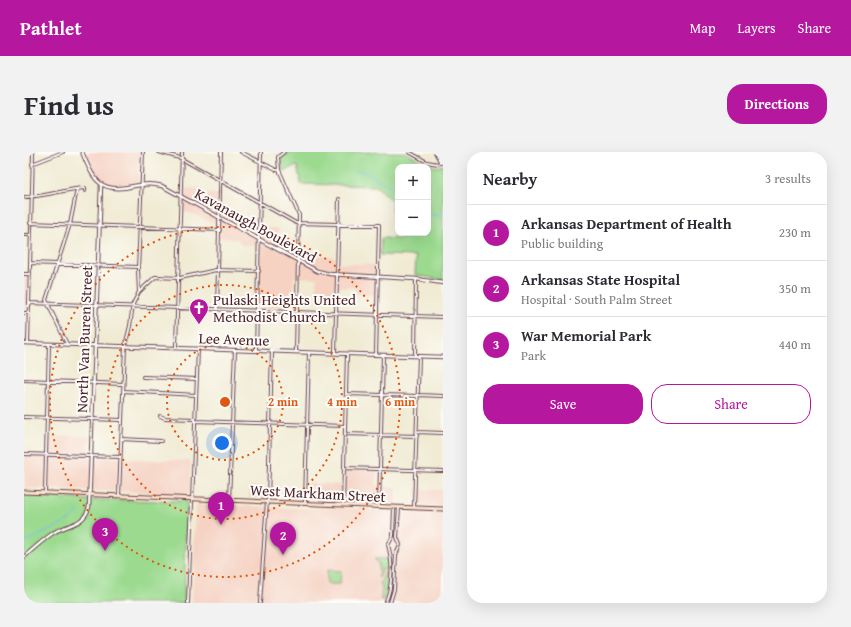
<!DOCTYPE html>
<meta charset="utf-8">
<style>
:root{--surface:#fff;--page:#f2f2f3;--text:#2b2b33;--muted:#7c7c81;--line:#e1e1e2;--accent:#b5179e}
body{margin:0;font-family:"Gentium Book Plus",serif;background:var(--page);color:var(--text)}
.controls{position:absolute;right:12px;top:12px;display:grid;overflow:hidden;border-radius:8px;box-shadow:0 4px 16px #0002}
.controls button{width:36px;height:36px;display:grid;place-items:center;padding:0;border:0;border-bottom:1px solid var(--line);background:var(--surface);color:var(--text);font:20px sans-serif}
.you{position:absolute;left:198px;top:291px;width:14px;height:14px;margin:-10px;border:3px solid #fff;border-radius:50%;background:#1a73e8;box-shadow:0 0 0 6px #1a73e833}
.badge{display:grid;place-items:center;width:26px;height:26px;border-radius:50%;background:var(--accent);color:#fff;font-size:13px;font-weight:700}
.pin{position:absolute;translate:-50% -33px;filter:drop-shadow(0 1px 2px #0008)}
.pin::after{content:'';position:absolute;top:21px;width:14px;height:12px;background:inherit;clip-path:polygon(0 0,100% 0,50% 100%)}
.list{margin:0;padding:0;list-style:none}
h2{display:flex;justify-content:space-between;align-items:center;height:52px;margin:0;padding:0 16px;font-size:17px}
h2 small{font-size:13px;font-weight:400;color:var(--muted)}
.list li{display:grid;grid-template-columns:26px 1fr auto;gap:12px;align-items:center;box-sizing:border-box;height:56px;padding:0 16px;border-top:1px solid var(--line)}
.list b{display:block;font-size:15px;white-space:nowrap}
.list p{margin:0;font-size:13px;white-space:nowrap;color:var(--muted)}
.list em{font-size:13px;font-style:normal;color:var(--muted)}
.actions{display:flex;gap:8px;padding:12px 16px}
.actions a{flex:1;padding:9px 0;border:1px solid var(--accent);border-radius:16px;text-align:center;font-size:14px;color:var(--accent)}
.actions .main{background:var(--accent);color:#fff}
.map{position:relative;flex:none;width:419px;height:451px;overflow:hidden;border-radius:16px}
header{display:flex;align-items:center;gap:24px;box-sizing:border-box;height:56px;padding:0 20px;background:var(--accent);color:#fff}
header strong{font-size:19px}
nav{display:flex;gap:22px;margin-inline-start:auto;font-size:14px}
.intro{display:flex;align-items:center;justify-content:space-between;box-sizing:border-box;height:96px;padding:0 24px}
h1{margin:0;font-size:28px}
.button{padding:10px 18px;border-radius:16px;background:var(--accent);color:#fff;font-size:14px;font-weight:700}
main{display:flex;gap:24px;padding:0 24px}
aside{flex:1;background:var(--surface);border-radius:16px;box-shadow:0 4px 16px #0002}
.map>svg:first-child{display:block}
.built{fill:#f5d2c2}
.green{fill:#9bda8f;stroke:#727c5d}
.lines{fill:none;stroke-linecap:round;stroke-linejoin:round}
.stream{stroke:#75bced;stroke-width:1}
.minor-casing{stroke:#633e44;stroke-width:4}
.tertiary-casing{stroke:#633e44;stroke-width:4.5}
.secondary-casing{stroke:#633e44;stroke-width:5}
.minor{stroke:#fff;stroke-width:2}
.tertiary{stroke:#fff;stroke-width:2.5}
.secondary{stroke:#fde4d1;stroke-width:3}
.ring{fill:none;stroke:#e0560e;stroke-width:2;stroke-dasharray:2 4}
.labels{text-anchor:middle;dominant-baseline:central;stroke-width:4;stroke-linejoin:round;paint-order:stroke}
.street-label{font-size:15px;fill:#4a1f2b;stroke:#fdfcf7}
.poi-label{font-size:15px;fill:#4a1f2b;stroke:#fdfcf7;text-anchor:start}
.centre{fill:#e0560e;stroke:#fdfcf7;stroke-width:2}
.ring-label{font-size:12px;text-anchor:middle;font-weight:bold;fill:#e0560e;stroke:#fdfcf7;stroke-width:4;stroke-linejoin:round;paint-order:stroke}
</style>
<header>
<strong>Pathlet</strong>
<nav><a>Map</a><a>Layers</a><a>Share</a></nav>
</header>
<div class="intro"><h1>Find us</h1><a class="button">Directions</a></div>
<main>
<div class="map">
<svg width="419" height="451" viewBox="0 0 419 451">
<rect width="100%" height="100%" fill="#fdfcf7"/>
<filter id="ink" filterUnits="userSpaceOnUse"><feTurbulence type="fractalNoise" baseFrequency=".025" numOctaves="2"/><feDisplacementMap in="SourceGraphic" scale="8" xChannelSelector="R" yChannelSelector="G"/><feConvolveMatrix kernelMatrix="1 2 1 2 8 2 1 2 1" color-interpolation-filters="sRGB"/></filter>
<filter id="wash" filterUnits="userSpaceOnUse"><feTurbulence type="fractalNoise" baseFrequency=".012" numOctaves="4" result="noise"/><feDisplacementMap in="SourceGraphic" scale="16" xChannelSelector="R" yChannelSelector="G"/><feGaussianBlur stdDeviation="0.9" result="paint"/><feColorMatrix in="noise" values="0 0 0 0 0 0 0 0 0 0 0 0 0 0 0 0 0 1.4 0 .05"/><feComposite in="paint" operator="in"/></filter>
<g filter="url(#wash)">
<rect width="100%" height="100%" fill="#f1ebd4"/>
<path class="built" d="M62,0H115L114,30L95,34H88L78,30L71,23Z
M159,36H177V41L194,42V58L215,60V68L233,70V76H255L254,83L270,92L275,99L292,100L293,103L311,105V111L352,113V143L331,142V136L310,135L309,141H292L293,126L270,125L269,157L234,156L235,94L217,93L214,87L194,86V71H189L168,62L158,60Z
M0,124H4L3,159H0Z
M25,284H67L65,303L24,301Z
M0,303L167,309L166,342L0,336Z
M321,317L353,319V334L373,335L372,353L261,348V341L282,342L283,331L320,333Z
M225,334L243,335L242,347L225,346Z
M392,337L419,338V355L393,353Z
M172,352L289,357L304,355L419,362V451H168Z"/>
<path class="green" d="M270,0H380L405,13L413,15L419,12V128L391,123L392,104L356,103L357,86L378,87V81H404V15H374V62L368,61V48L352,34L277,32L273,14L259,19L257,11L258,4Z
M0,343L66,348L163,349L160,451H0Z
M350,407H366L365,416L358,418L355,426L354,411Z
M303,418L317,419L316,432H303Z
M361,420L365,422L361,447L357,448L358,434L356,433Z"/>
<g class="lines">
<path class="stream" d="M331,18L345,22L374,40
M404,62L419,63
M0,391C12,383 51,370 54,359"/>
</g>
</g>
<g filter="url(#ink)">
<g class="lines">
<defs>
<path id="minor" d="M135,0L156,6L272,71L355,73L352,203
M217,0L252,18H255
M260,0L254,5L255,18L275,63L272,200
M385,0L403,10L414,12L419,8
M411,0L417,11
M8,12L39,0
M0,45C21,45 41,37 61,36V39
M6,71L196,78
M0,83H6
M6,111L114,115
M0,122H6
M115,140L114,118L119,0
M5,151L419,165
M193,157L197,0
M0,161H4
M4,191L9,0
M43,192L22,148L46,72L53,37
M152,195L158,0
M232,198L237,0
M311,201L315,47
M391,204L392,127
M119,225L173,227
M0,228L99,232
M99,239L172,243
M322,242L394,244
M394,243L419,244
M136,264L141,266L171,267
M0,265L98,268
M171,269L321,274
M393,280L419,281
M321,282L393,284
M97,287L137,289
M0,302L96,305
M320,316L419,319
M21,340L25,192
M95,343L101,194L106,174L109,152L115,140L131,125L156,126L192,118L235,119
M205,348L211,198
M244,349L248,199
M281,351L285,201
M319,353L323,202
M355,354L359,203
M390,356L395,204
M164,451L174,197
M236,451L243,349
M361,451C369,435 369,410 364,393L369,384L370,356
M366,451L370,437L372,403L376,393L373,385L375,356"/>
<path id="tertiary" d="M58,0C70,29 76,42 110,34C119,32 128,31 138,34L293,119L306,122L392,127L419,131
M0,191L419,205
M0,405C9,397 19,388 29,381C43,372 60,374 65,355L77,33"/>
<path id="secondary" d="M0,340L419,357"/>
</defs>
<use href="#minor" class="minor-casing"/>
<use href="#tertiary" class="tertiary-casing"/>
<use href="#secondary" class="secondary-casing"/>
<use href="#minor" class="minor"/>
<use href="#tertiary" class="tertiary"/>
<use href="#secondary" class="secondary"/>
</g>
</g>
<g class="ring">
<circle cx="201" cy="250" r="58"/>
<circle cx="201" cy="250" r="117"/>
<circle cx="201" cy="250" r="175"/>
</g>
<defs>
<symbol id="church-pin" viewBox="-11 -11 22 30"><path d="M0 17L-7.5 6A9.5 9.5 0 1 1 7.5 6Z" fill="#b5179e" stroke="#fdfcf7"/><path d="M-1.2-6h2.4v3.5h3.3v2.4h-3.3V6h-2.4V-.1h-3.3v-2.4h3.3Z" fill="#fff"/></symbol>
</defs>
<g fill-rule="evenodd">
<use href="#church-pin" x="164" y="145" width="22" height="30"/>
</g>
<g class="labels">
<g class="street-label">
<text transform="translate(232 73) rotate(29)">Kavanaugh Boulevard</text>
<text transform="translate(60 187) rotate(-88)">North Van Buren Street</text>
<text transform="translate(210 187) rotate(2)">Lee Avenue</text>
<text transform="translate(294 341) rotate(3)">West Markham Street</text>
</g>
<g class="poi-label">
<text x="189" y="147">Pulaski Heights United<tspan x="189" dy="17">Methodist Church</tspan></text>
</g>
</g>
<circle cx="201" cy="250" r="6" class="centre"/>
<g class="ring-label">
<text x="259" y="254">2 min</text>
<text x="318" y="254">4 min</text>
<text x="376" y="254">6 min</text>
</g>
</svg>
<div class="controls">
<button>+</button>
<button>−</button>
</div>
<div class="you"></div>
<div class="pin badge" style="left:197px;top:373px">1</div>
<div class="pin badge" style="left:259px;top:403px">2</div>
<div class="pin badge" style="left:81px;top:399px">3</div>
</div>
<aside>
<h2>Nearby<small>3 results</small></h2>
<ul class="list">
<li><span class="badge">1</span><div><b>Arkansas Department of Health</b><p>Public building</p></div><em>230 m</em></li>
<li><span class="badge">2</span><div><b>Arkansas State Hospital</b><p>Hospital · South Palm Street</p></div><em>350 m</em></li>
<li><span class="badge">3</span><div><b>War Memorial Park</b><p>Park</p></div><em>440 m</em></li>
</ul>
<div class="actions"><a class="main">Save</a><a>Share</a></div>
</aside>
</main>
